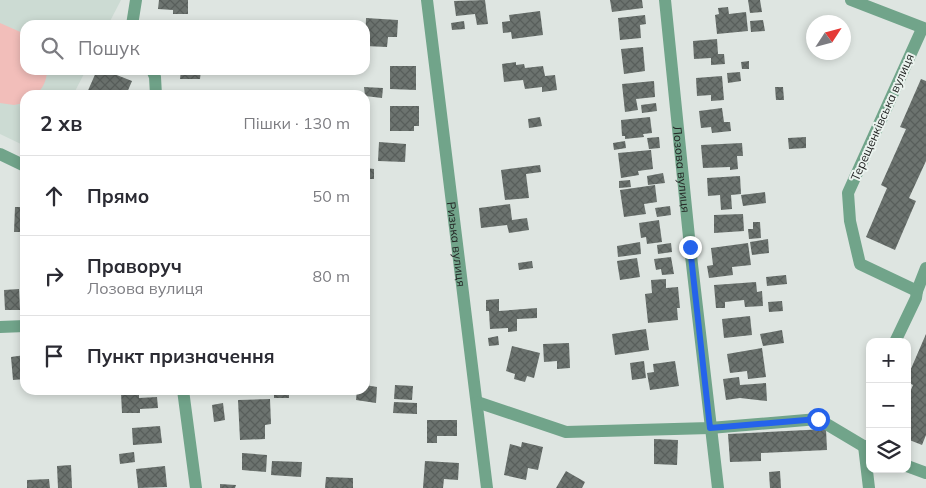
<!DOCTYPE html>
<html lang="uk">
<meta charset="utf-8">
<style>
:root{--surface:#fff;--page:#f2f2f3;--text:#2b2b33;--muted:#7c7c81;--line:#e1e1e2}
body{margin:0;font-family:Mulish,sans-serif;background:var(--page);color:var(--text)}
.controls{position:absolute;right:15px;bottom:15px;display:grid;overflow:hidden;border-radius:10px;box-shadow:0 2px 8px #0003}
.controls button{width:45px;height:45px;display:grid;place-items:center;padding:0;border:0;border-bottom:1px solid var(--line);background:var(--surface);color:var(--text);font:25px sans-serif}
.compass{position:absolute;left:806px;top:15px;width:45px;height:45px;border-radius:50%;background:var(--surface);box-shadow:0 2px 8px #0003;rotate:54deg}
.stop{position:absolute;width:15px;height:15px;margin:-11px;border:4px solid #2563eb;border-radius:50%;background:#fff}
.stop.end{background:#2563eb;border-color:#fff;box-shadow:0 1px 5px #0008}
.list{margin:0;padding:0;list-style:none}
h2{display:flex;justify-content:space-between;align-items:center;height:65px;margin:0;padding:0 20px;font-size:21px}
h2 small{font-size:16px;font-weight:400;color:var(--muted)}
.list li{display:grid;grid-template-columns:32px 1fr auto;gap:15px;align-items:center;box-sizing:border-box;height:80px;padding:0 20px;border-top:1px solid var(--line)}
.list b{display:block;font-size:19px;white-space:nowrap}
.list p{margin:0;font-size:16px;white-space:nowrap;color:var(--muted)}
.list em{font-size:16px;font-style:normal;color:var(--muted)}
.icon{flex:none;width:28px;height:28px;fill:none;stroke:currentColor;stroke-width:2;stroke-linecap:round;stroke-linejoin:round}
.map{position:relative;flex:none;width:926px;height:488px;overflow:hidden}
.search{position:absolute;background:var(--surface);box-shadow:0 2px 8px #0003;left:20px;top:20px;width:350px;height:55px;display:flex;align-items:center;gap:12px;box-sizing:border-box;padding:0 18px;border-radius:15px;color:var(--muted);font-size:19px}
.panel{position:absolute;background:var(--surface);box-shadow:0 2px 8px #0003;left:20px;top:90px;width:350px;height:305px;border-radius:15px}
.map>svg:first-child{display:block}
.built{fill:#ccdbd3}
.park{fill:#f2beba}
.building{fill:url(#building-cross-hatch)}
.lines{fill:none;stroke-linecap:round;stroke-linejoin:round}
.minor{stroke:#71a48a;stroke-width:12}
.route{stroke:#2563eb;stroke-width:6}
.labels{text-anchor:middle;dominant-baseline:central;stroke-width:4;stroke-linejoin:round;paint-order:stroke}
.street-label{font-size:12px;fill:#232524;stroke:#ebf3ef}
</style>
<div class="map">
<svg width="926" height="488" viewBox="0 0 926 488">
<defs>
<pattern id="building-cross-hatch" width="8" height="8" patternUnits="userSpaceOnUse" patternTransform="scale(1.25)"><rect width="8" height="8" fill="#6c736f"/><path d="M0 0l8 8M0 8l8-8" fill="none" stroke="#585e5b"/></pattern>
</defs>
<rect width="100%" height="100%" fill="#dee5e1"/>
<path class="built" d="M0,0H121L108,25H25V70H86L73,95H25V146L0,134Z"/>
<path class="park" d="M0,23L25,34V70H47C47,80 43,88 36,95H25L24,103L14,105L0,103Z"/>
<path class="building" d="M159,0H188V14H173V10L158,9Z
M485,0L488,24L477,25L475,14L456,16L454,1Z
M610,0H642L643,8L612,12Z
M748,0H760L762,12L750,13Z
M728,7L729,14L746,12L748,31L717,34L715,15L719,14L718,8Z
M540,11L543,35L512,39L511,32L503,33L502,22L510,21L509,15Z
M645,15L646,24L640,25L641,38L620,40L618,18Z
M366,18L398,20L397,37H388L387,47L365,46Z
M763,20L765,31L751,32L750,21Z
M464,21L465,29L452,30L451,23Z
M717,39L718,54H724L725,64L711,65V58L694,59L693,41Z
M643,47L645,71L624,74L621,49Z
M749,61V69H742L741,62Z
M516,62V65L524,64L525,68L543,66L545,76L555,75L557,90L542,92V87L525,89L523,80L504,82L502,64Z
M390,66H416V90L390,89Z
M97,70H104L132,81L126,95H86Z
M181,70H201L200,79H180Z
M740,72L741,81L728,83L727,73Z
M722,76L724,100L711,101V95L697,96L696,78Z
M921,79L926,81V161L909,198L916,201L895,250L866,237L887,188L881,185L906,129L900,127Z
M654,81L655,97L636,99L638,110L625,112L622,84Z
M364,87L383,88L382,98L365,96Z
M775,87H783L784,100H776Z
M656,103L657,111L642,113L641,105Z
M390,106H419V126H414V131H390Z
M722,108L724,122H730L731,131L712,133L711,127L701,128L699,111Z
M540,117L542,126L529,128L528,119Z
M650,117L652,133L643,134L644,137L625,139V136H622L621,120Z
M659,137L660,148L649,149L647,138Z
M806,137V148L789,149L788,138Z
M625,141L626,148L614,150L613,143Z
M379,142L406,144L405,162L378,161Z
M742,143L743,156H737L738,169L730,170V167L703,168L701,145Z
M651,150L653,169L638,171L639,175L621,178L618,153Z
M540,165L541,172L526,174L529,198L505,200L501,170Z
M365,168L374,169V179H365Z
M663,173L665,183L648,185L647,176Z
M740,176L741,194L731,195L732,209L721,210L720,195L708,196L707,178Z
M630,180L631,187L619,188V181Z
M655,185L657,202L644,204L646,214L624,217L620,190Z
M765,192L766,203L743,206L741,195Z
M510,204L512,220L527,218L529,230L509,233L507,225L481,228L479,208Z
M670,206L671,215L657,217L655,208Z
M15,207H25V232H14Z
M743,214L744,231L714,233V215Z
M659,220L662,242L647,244L646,237L641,238L639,223Z
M753,222H760L761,238L749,239L748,229H753Z
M768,239L769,253L752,255L750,242Z
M640,242L641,254L618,257L617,246Z
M671,243L672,252L658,254L657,245Z
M748,243L751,265L732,267L733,275L709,278L707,266L713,265L711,248Z
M671,257L674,274L662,275L661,269L656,270L654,259Z
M637,258L640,277L620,280L617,261Z
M532,261L533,268L519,270L518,263Z
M786,275L787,284L767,286L766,277Z
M666,279V288L678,287L680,308H677L678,320L648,323L645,294L652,293L651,280Z
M756,282L757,292L762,291L763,306L745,307L744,300L725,302V308H716L714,285Z
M19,289L20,310H5L4,290Z
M499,299V311L537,308V318L517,319V331L508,332V328L490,329L489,311H486V300Z
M782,301L783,311L769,312L768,302Z
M750,316L752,335L724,338L722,319Z
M646,329L649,350L615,355L612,334Z
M782,330L784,343L763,346L760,334Z
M926,334V435L922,445L907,439V399L913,385L907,382V378Z
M498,336L499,345L489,346L488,338Z
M569,343L570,368L557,369V361L544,362L543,344Z
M512,346L540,353L534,378L527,376L525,382L514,379L515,374L506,371Z
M762,348L766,377L748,379L747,371L730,373L727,354Z
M25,355V379L13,380L11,357Z
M644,361L646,378L632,380L630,363Z
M675,361L679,386L650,390L647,373L654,372L653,364Z
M739,377L740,385L766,383L767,401L740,398L726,400L723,379Z
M365,385L377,387L376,403L356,400L357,390H365Z
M395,385L413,386L412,400L394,399Z
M95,390H112V394L95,395Z
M230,390H249V394H230Z
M274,390H289V398H274Z
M139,392V398L157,397L158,408L140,409V413H122L121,393Z
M270,399L271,424L265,425V439L240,440L238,400Z
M394,402L417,403V414L393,413Z
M223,403L225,420L214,422L212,405Z
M427,420H457V436H437V443H427Z
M160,426L162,443L133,445L132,428Z
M826,429L827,450L761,453V461L730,462L728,434Z
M654,439L678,440L677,465L654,464Z
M522,442L543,447L538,470L528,468L526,480L504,475L510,444L521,447Z
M134,452L135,462L120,464L119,454Z
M242,453L267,455L266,472L242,470Z
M272,461L302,462L301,477L271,475Z
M425,461L459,463L458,480L444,479L443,488H423Z
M71,465L72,488H58L57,466Z
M165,466L167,487L138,488L136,469Z
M566,471L585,482L582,488H556Z
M780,471L781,488H770L769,472Z
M326,477L353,478V488H325Z
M49,479L50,488H27V480Z
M220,484L236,485L235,488H220Z"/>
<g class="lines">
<g class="minor">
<path id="s1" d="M427,0L487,488"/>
<path id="s2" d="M665,0L690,247L718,488"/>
<path d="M851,0L926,29"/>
<path d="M132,25L136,0"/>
<path d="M922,29L848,193L850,221L860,264L917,291L926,268"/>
<path d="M152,70L155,77L156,95"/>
<path d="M0,154L25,166"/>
<path d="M0,327L25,326"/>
<path d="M895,342L916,298L917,291"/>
<path d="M183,390L196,488"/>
<path d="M477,402L566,432L710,428L818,419L870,450"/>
<path d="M864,446L869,488"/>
<path d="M907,466L926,473"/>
</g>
</g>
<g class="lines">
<path class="route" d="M690,247L710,428L818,419"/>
</g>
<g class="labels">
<g class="street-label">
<text transform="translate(882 117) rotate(-66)">Терещенківська вулиця</text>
<text stroke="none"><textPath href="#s2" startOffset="170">Лозова вулиця</textPath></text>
<text stroke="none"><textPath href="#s1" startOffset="246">Ризька вулиця</textPath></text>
</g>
</g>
</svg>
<div class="controls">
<button>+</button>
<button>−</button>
<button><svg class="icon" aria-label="layers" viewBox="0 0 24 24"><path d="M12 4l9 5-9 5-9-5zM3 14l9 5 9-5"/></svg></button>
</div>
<svg class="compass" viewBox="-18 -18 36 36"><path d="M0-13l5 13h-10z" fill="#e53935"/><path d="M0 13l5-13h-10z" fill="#7c7c81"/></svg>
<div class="stop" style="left:818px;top:419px"></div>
<div class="stop end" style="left:690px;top:247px"></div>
<div class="search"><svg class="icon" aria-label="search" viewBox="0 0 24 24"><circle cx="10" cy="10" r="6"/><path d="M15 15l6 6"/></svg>Пошук</div>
<section class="panel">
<h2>2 хв<small>Пішки · 130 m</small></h2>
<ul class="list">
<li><svg class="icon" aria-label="ahead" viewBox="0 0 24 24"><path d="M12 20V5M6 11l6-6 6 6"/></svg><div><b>Прямо</b></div><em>50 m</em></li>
<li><svg class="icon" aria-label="right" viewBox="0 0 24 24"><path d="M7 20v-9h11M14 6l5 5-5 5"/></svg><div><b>Праворуч</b><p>Лозова вулиця</p></div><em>80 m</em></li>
<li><svg class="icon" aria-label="arrive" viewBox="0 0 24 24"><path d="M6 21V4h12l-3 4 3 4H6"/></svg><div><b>Пункт призначення</b></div></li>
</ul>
</section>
</div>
